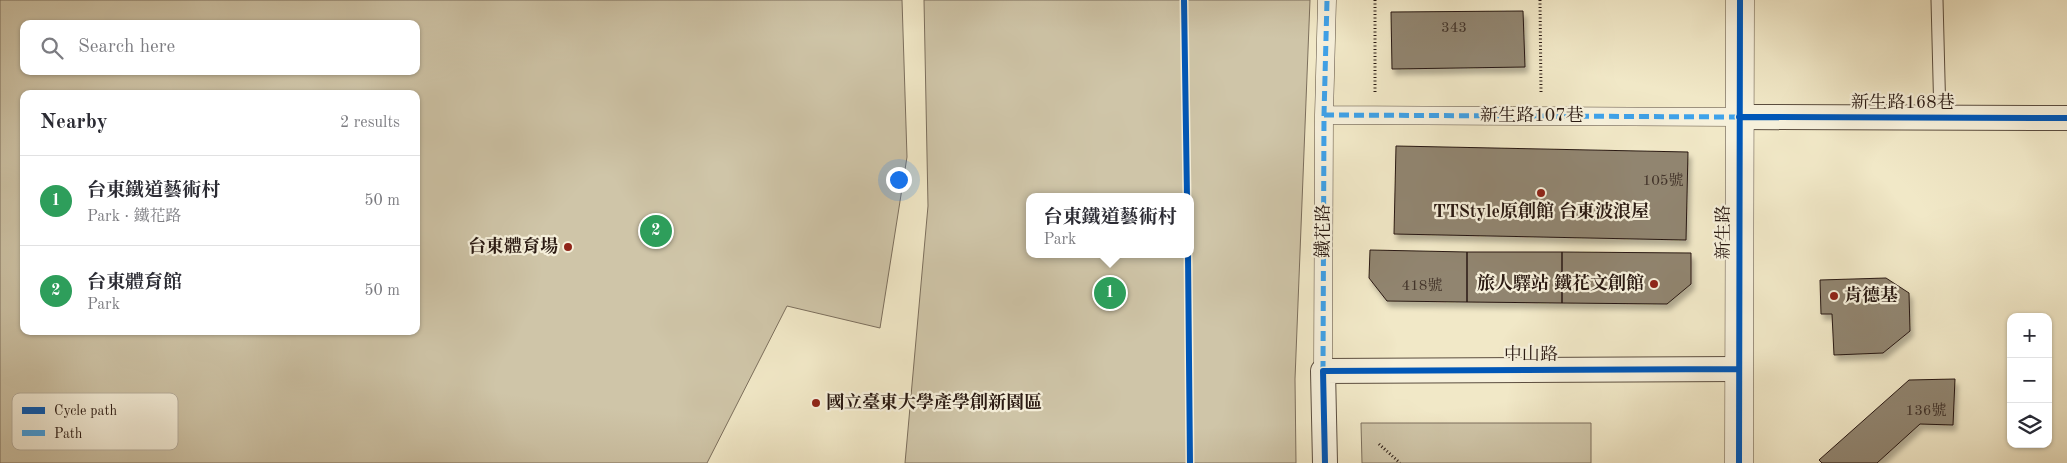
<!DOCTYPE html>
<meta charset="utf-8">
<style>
:root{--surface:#fff;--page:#f7f7f7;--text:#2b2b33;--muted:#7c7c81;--line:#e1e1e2;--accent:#d93025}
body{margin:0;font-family:"Old Standard TT","Noto Serif TC",serif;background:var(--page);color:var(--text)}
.controls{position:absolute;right:15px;bottom:15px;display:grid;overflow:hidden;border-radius:10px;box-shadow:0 1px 4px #0004}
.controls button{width:45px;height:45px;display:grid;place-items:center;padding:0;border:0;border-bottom:1px solid var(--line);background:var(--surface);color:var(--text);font:25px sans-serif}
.you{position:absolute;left:898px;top:179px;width:18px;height:18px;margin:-12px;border:4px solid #fff;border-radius:50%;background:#1a73e8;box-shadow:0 0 0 8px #1a73e833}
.badge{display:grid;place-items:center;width:32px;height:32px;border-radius:50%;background:var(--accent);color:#fff;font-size:16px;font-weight:700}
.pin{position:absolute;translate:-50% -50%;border:2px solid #fff;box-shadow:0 1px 5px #0006}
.popup{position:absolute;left:1026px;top:193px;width:168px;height:65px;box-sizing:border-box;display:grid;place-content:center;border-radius:10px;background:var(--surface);filter:drop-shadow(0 1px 4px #0005);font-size:16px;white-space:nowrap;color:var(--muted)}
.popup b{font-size:19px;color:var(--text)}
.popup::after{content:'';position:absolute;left:50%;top:100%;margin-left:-10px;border:10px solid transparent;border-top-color:var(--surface)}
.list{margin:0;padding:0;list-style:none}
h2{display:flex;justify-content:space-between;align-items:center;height:65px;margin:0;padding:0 20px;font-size:21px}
h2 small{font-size:16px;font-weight:400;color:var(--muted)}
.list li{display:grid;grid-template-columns:32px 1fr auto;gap:15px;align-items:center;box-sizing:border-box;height:90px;padding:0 20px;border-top:1px solid var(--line)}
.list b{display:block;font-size:19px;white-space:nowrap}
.list p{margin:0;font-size:16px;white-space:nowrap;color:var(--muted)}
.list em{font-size:16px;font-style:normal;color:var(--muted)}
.icon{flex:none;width:28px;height:28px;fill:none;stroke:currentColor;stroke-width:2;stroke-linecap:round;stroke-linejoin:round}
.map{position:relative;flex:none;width:2067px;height:463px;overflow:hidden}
.search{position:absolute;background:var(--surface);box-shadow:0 1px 4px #0004;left:20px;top:20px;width:400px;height:55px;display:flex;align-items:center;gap:12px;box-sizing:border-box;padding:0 18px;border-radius:10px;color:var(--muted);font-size:19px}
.panel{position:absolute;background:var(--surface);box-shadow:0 1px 4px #0004;left:20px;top:90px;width:400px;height:245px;border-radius:10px}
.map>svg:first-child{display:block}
.green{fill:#cfc5a8;stroke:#7c6f5d;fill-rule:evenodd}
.building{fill:#918570;stroke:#291912;filter:url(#shadow)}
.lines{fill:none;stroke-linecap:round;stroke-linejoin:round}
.service-casing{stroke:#5b4d3f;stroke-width:13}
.pedestrian-casing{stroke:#5b4d3f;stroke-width:19}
.minor-casing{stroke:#5b4d3f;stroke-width:26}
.tertiary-casing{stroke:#5b4d3f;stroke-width:29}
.path{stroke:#291912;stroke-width:3;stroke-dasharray:1 2.5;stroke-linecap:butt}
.service{stroke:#f6f0db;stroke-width:11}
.pedestrian{stroke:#f6f0db;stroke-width:18}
.minor{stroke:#f6f0db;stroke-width:24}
.tertiary{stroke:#f6f0db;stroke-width:28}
.quiet{stroke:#3ea2ea;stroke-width:5;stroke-dasharray:10 5;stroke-linecap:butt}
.cycleway-casing{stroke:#f6f0db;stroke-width:9}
.cycleway{stroke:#0057b8;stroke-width:6}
.poi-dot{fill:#8f2418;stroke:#f6f0db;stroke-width:2}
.labels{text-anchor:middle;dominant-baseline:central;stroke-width:4.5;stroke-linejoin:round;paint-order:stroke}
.number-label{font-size:15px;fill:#43342a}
.street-label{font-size:18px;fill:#291912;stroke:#f6f0db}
.poi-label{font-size:18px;font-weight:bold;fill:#291912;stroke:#f6f0db;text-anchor:end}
.key{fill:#f6f0db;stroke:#b8b09f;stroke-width:1}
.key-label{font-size:14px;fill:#291912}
</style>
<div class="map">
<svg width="2067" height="463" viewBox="0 0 2067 463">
<defs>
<filter id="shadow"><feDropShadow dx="3" dy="5.5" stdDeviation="2.5" flood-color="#0004"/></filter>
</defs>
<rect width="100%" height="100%" fill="#f1e8c7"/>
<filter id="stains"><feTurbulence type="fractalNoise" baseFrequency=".004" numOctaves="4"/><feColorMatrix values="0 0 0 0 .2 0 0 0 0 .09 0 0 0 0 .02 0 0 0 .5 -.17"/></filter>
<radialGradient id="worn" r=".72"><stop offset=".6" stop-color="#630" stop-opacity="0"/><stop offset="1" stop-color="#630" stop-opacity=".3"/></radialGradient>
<path class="green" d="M0,0H902L907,157L880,328L787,306L707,463H0ZM24,24H416V71H24ZM24,94H416V331H24Z
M924,0H1310L1295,379L1296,463H905L928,206ZM1030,197H1190V254H1030Z
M1361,423H1591V463H1362Z"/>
<path class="building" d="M1523,11L1525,67L1392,69L1391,12Z
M1396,146L1688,152L1686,240L1394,234Z
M1370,250L1467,252V302L1387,301L1369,278Z
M1467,252H1562V303L1467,302Z
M1562,252L1691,253V284L1667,304L1562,303Z
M1886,278L1909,293L1910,331L1883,353L1834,355L1832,314H1821L1820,280Z
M1955,379L1953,425L1920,424L1877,463H1822L1819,460L1909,380Z"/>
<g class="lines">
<defs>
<path id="service" d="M1937,0L1940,118"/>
<path id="pedestrian" d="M1324,115L1739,117
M1323,371L1324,115L1327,0"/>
<path id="minor" d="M1739,117L2067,118
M1325,463L1323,371L1739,369"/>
<path id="tertiary" d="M1739,463L1740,0"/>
</defs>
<use href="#service" class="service-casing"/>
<use href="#pedestrian" class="pedestrian-casing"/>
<use href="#minor" class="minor-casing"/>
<use href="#tertiary" class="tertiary-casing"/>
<path class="path" d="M1540,0L1541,92
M1375,92V0
M1379,444L1400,463"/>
<use href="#service" class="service"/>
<use href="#pedestrian" class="pedestrian"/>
<use href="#minor" class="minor"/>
<use href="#tertiary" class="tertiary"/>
<path class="quiet" d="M1324,115L1739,117
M1323,371L1324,115L1327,0"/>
<defs>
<path id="cycleway" d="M1184,0L1187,197
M1739,117L2067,118
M1188,254L1190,463
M1325,463L1323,371L1739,369
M1739,463L1740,0"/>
</defs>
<use href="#cycleway" class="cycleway-casing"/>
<use href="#cycleway" class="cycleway"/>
</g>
<g class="poi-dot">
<circle cx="1541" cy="193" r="5"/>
<circle cx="568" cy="247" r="5"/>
<circle cx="1654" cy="284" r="5"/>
<circle cx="1834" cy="296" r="5"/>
<circle cx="816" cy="403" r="5"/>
</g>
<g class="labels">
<g class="number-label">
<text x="1454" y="28">343</text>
<text x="1663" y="181">105號</text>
<text x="1422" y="286">418號</text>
<text x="1926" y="411">136號</text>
</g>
<g class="street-label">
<text x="1903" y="103">新生路168巷</text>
<text x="1532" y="116">新生路107巷</text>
<text transform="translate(1324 231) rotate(-90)">鐵花路</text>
<text transform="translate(1724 232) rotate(-90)">新生路</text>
<text x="1531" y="355">中山路</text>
</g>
<g class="poi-label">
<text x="1541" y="212" text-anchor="middle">TTStyle原創館 台東波浪屋</text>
<text x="558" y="247">台東體育場</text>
<text x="1644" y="284">旅人驛站 鐵花文創館</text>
<text x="1844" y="296" text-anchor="start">肯德基</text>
<text x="826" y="403" text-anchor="start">國立臺東大學產學創新園區</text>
</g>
</g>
<rect x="12" y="393" width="166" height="57" rx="8" class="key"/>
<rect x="22" y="407" width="23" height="7" fill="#0057b8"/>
<rect x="22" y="430" width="23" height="6" fill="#3ea2ea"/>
<g class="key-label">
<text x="54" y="415">Cycle path</text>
<text x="54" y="438">Path</text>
</g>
<rect width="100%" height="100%" filter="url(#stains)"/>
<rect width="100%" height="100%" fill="url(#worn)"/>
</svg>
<div class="controls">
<button>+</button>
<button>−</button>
<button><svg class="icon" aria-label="layers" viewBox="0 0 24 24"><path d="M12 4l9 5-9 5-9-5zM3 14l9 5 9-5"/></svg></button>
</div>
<div class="you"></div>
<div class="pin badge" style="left:1110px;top:293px;background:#2e9e5b">1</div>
<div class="popup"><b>台東鐵道藝術村</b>Park</div>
<div class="pin badge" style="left:656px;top:231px;background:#2e9e5b">2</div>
<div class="search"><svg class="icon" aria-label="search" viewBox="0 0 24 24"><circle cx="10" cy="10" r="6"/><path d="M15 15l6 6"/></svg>Search here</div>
<section class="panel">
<h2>Nearby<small>2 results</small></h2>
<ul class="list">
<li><span class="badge" style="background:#2e9e5b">1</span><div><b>台東鐵道藝術村</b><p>Park · 鐵花路</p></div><em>50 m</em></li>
<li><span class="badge" style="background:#2e9e5b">2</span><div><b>台東體育館</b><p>Park</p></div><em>50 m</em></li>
</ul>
</section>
</div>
